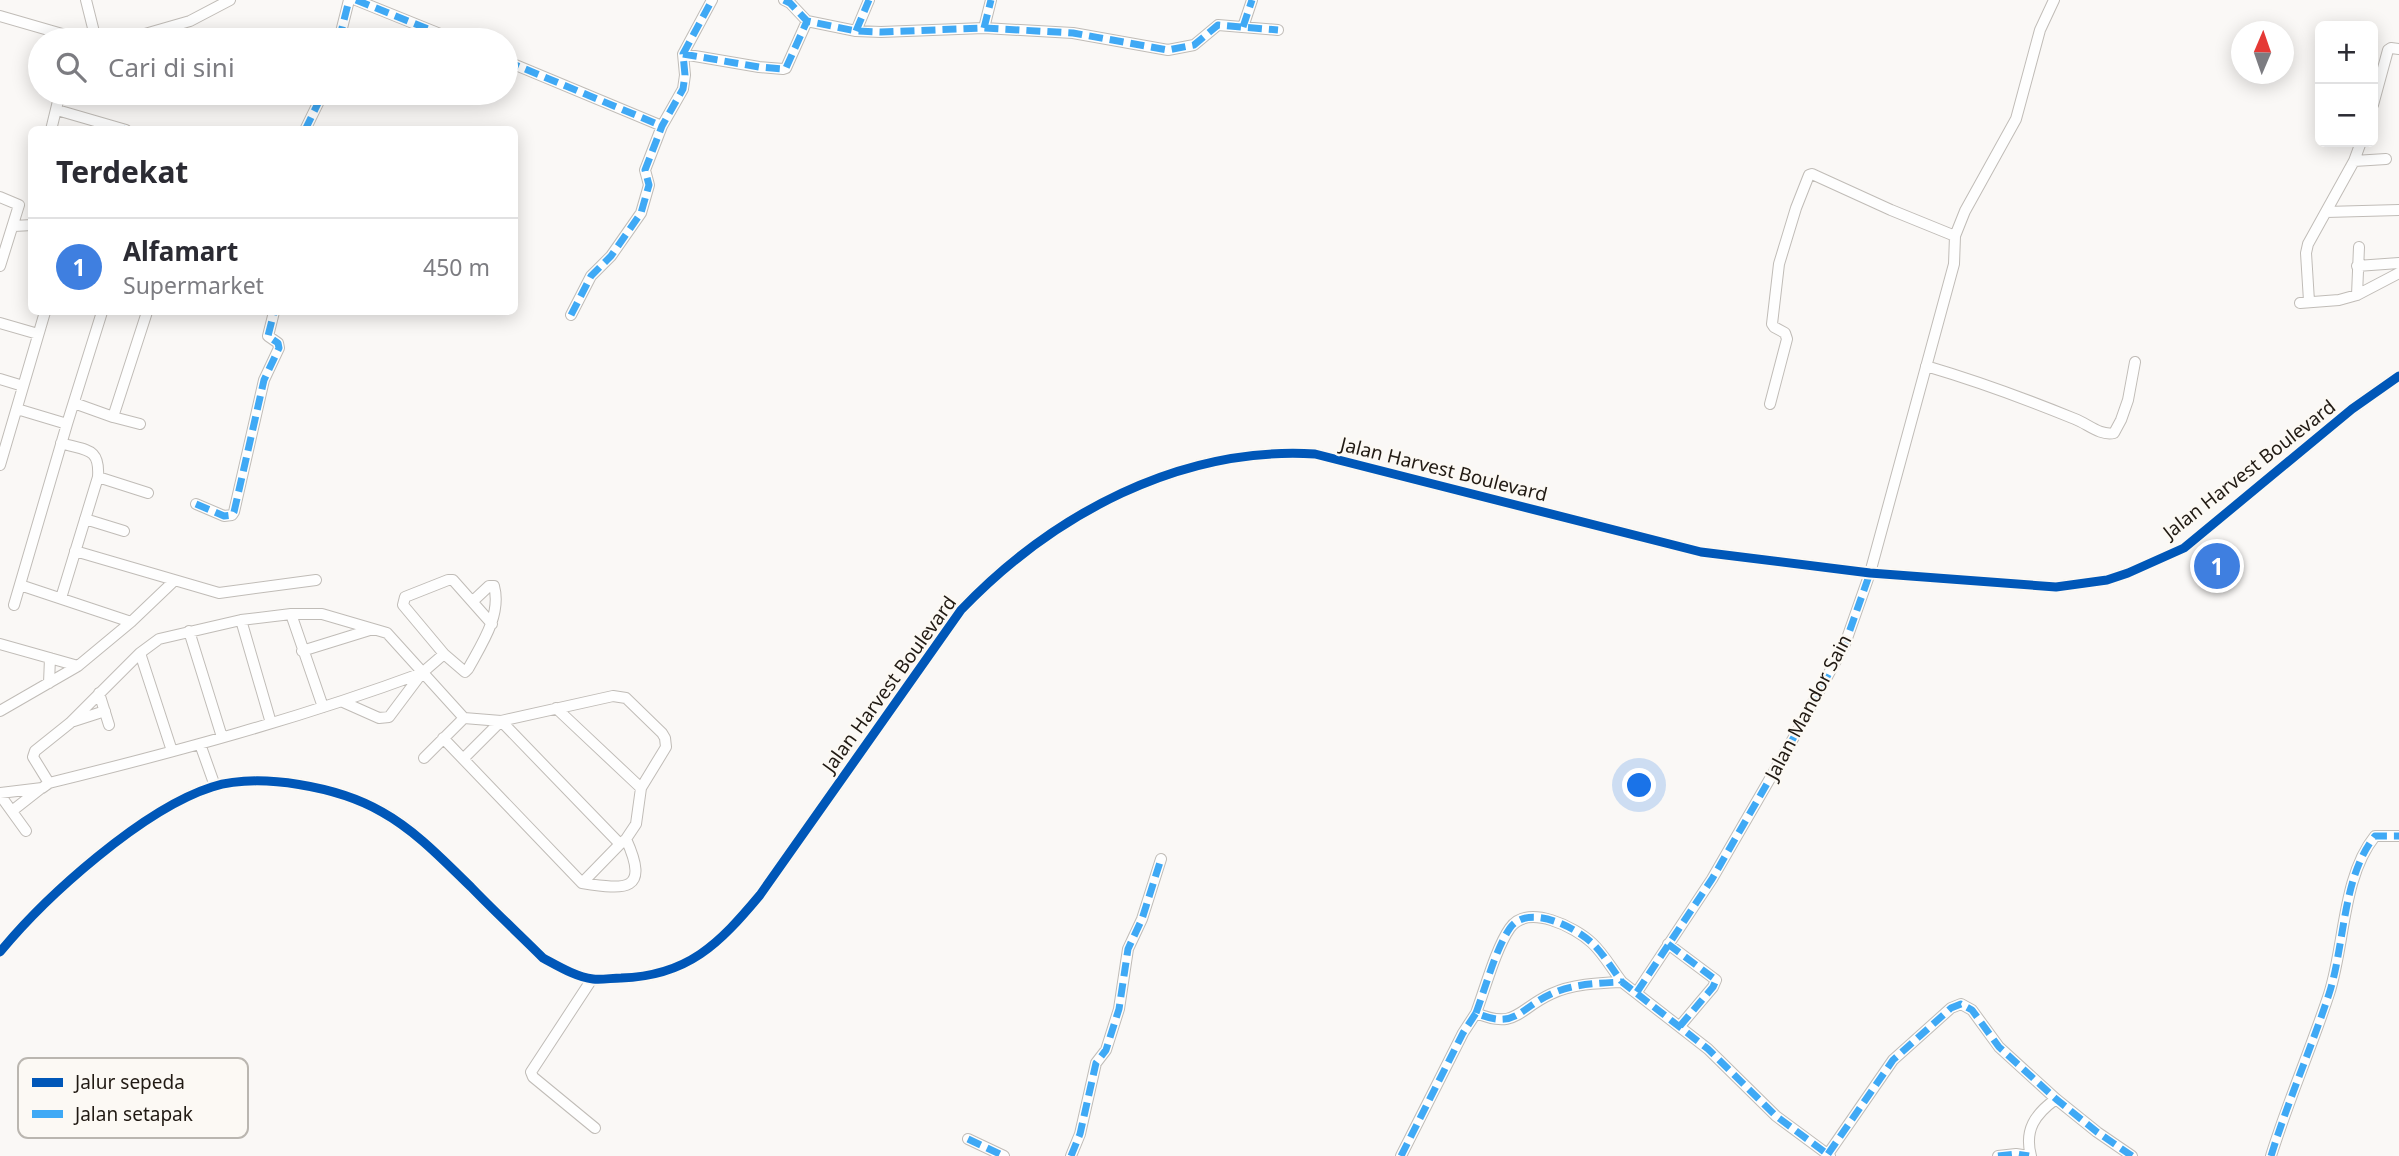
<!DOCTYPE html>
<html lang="id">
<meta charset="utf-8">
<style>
:root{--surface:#fff;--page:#f7f7f7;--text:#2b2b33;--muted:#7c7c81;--line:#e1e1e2;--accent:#6d6862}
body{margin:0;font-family:"Noto Sans",sans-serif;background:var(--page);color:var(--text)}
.controls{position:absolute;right:21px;top:21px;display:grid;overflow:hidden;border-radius:10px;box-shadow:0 4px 18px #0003}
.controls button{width:63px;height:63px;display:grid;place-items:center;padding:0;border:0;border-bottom:2px solid var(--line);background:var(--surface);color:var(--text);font:35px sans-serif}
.compass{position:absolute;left:2231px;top:21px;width:63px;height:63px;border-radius:50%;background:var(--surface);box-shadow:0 4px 18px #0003;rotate:2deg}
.you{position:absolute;left:1640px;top:786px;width:24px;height:24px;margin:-18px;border:5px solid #fff;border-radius:50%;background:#1a73e8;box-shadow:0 0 0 10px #1a73e833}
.badge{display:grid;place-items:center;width:46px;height:46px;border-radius:50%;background:var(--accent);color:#fff;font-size:23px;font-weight:700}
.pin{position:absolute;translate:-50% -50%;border:4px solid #fff;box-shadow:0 2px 7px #0006}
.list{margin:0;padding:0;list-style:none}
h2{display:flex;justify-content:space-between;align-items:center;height:91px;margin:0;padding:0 28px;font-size:30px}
h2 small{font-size:23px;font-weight:400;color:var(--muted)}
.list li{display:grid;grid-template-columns:46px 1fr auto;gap:21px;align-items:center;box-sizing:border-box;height:98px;padding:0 28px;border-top:2px solid var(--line)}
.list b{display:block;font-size:26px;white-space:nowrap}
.list p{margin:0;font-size:23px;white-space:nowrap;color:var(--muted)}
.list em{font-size:23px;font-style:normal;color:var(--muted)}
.icon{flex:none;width:38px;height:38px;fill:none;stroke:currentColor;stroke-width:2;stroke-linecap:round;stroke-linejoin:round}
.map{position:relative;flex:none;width:2399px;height:1156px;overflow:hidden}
.search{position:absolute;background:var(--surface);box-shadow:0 4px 18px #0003;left:28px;top:28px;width:490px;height:77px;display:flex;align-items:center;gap:18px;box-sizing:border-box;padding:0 24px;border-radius:38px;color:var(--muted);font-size:26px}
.panel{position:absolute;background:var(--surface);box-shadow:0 4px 18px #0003;left:28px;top:126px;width:490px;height:189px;border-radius:10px}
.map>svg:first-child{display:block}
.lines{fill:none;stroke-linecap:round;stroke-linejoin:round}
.minor-casing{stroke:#c0bcb7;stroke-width:12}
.minor{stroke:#fefefe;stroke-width:10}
.quiet{stroke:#3fa9f5;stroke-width:7;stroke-dasharray:14 7;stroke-linecap:butt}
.cycleway-casing{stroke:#fcf9f4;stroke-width:13}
.cycleway{stroke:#0057b8;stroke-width:9}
.labels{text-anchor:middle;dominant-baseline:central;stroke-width:5;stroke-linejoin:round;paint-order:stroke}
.street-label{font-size:19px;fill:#211a13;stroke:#fcf9f4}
.key{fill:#fcf9f4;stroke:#bab6b0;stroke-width:2}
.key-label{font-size:19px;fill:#211a13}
</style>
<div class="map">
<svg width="2399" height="1156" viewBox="0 0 2399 1156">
<rect width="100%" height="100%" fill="#faf8f6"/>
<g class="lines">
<defs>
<path id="minor" d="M86,0L96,40
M356,0L455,40
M784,0L790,3L807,21L856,31L881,32L984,28L1073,33L1168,50L1194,45L1218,25L1278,30
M0,16L83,40
M1243,27L1252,0
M984,28L991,0
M856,31L869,0
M124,40L190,21L230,0
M339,40L349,0
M683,54L759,67L783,69L786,68L807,21
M506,61L662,126
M2373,105L2388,50L2391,48L2399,49
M57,110L126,130
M51,130L60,93
M305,130L323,93
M2354,161L2386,159
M0,197L19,205L0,266
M2326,212L2399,210
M14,226L32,225
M2357,266L2399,263
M2357,295L2359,247
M2309,301L2306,253L2308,244L2354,161L2361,142
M2300,303L2339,300L2357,295L2399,273
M571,315L591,276L611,256L641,213L649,185L645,170L662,126L683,89L685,75L683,54L712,0
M0,323L38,334
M1926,366C1977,381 2026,399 2075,419C2088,424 2100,436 2114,433L2121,420L2128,400L2135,362
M0,379L23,386
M74,403L113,417L147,312
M1770,404L1787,339L1785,333L1774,327L1772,324L1779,264L1796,208L1809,175L1812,174L1891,210L1955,236
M17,409L67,424L102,312
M113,417L140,424
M61,443C86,451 100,447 98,477L61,598
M0,465L45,312
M98,477L148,493
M196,504L224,516L232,515L234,512L264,380L279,348L278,343L268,336L274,312
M85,519L124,531
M75,551L219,593L316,580
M20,585L131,622
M473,601L489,586H494C502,615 481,645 468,669L465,672L444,654L403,605L405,597L448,580H453L492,624
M14,605L67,424
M291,614L323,707
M241,620L271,723
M189,631L222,737
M0,644L78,666L131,622L174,581
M302,651L373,629
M140,653L172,751
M49,683L50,658
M99,693L109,725
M343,702L379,718L389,717L422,673L444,654
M556,708L641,788
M0,711L78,666
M74,721L105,711
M200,744L215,786
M424,758L464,718
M463,759L501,721L620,844L626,839
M49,783L33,757L35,751L70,723L140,653L159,639L241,620L291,614H322L387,633L464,718L501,721L613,696L626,698L662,733L665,738L666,747L641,788L636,824L626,839C650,892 626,890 582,883L443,738
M0,793L42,788L49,783C175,752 301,718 422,673
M0,795L26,831
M12,811L40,789
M582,883L620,844
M1668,944L1716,980L1713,987L1680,1026
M0,952C46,896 143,809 212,787C260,772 339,787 382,812C416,831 443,860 471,887C494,911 519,934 543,958C558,966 576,977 593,979C602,980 612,978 621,978C688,976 719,944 760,895L961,610C1053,514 1180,446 1315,454L1701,552L1870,573L2056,587L2107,580L2128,573L2184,548L2352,409L2399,376
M592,979L531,1072L533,1077L595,1128
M1637,992L1712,879L1794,737L1845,644L1870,573L1954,264L1955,236L1965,211L2016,119L2040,30L2054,0
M1476,1013C1485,989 1496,948 1510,928C1528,903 1575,927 1592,943C1603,953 1612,969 1622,982
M968,1139L1004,1156
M1828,1154L1893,1060L1951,1008L1961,1004L1972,1010L1999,1047L2056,1099L2097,1132L2132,1156
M1071,1156L1080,1134L1096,1063L1106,1050L1119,1009L1128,949L1142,919L1161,859
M1401,1156L1463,1033L1476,1013C1516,1030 1518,1009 1551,994C1572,984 1598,983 1622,982L1708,1049L1776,1116L1830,1156
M1998,1156L2016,1154L2029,1156
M2031,1156C2024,1130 2035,1114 2056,1099
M2271,1156C2288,1101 2311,1049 2329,994C2345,945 2342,877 2375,836H2399"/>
</defs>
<use href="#minor" class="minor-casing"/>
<use href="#minor" class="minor"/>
<path class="quiet" d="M356,0L455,40
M784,0L790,3L807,21L856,31L881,32L984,28L1073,33L1168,50L1194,45L1218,25L1278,30
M1243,27L1252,0
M984,28L991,0
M856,31L869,0
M339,40L349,0
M683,54L759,67L783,69L786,68L807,21
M506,61L662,126
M123,129L126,130
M305,130L323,93
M571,315L591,276L611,256L641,213L649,185L645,170L662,126L683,89L685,75L683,54L712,0
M196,504L224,516L232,515L234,512L264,380L279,348L278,343L268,336L274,312
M1668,944L1716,980L1713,987L1680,1026
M1637,992L1712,879L1794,737L1845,644L1870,573
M1476,1013C1485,989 1496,948 1510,928C1528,903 1575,927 1592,943C1603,953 1612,969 1622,982
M968,1139L1004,1156
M1828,1154L1893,1060L1951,1008L1961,1004L1972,1010L1999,1047L2056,1099L2097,1132L2132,1156
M1071,1156L1080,1134L1096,1063L1106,1050L1119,1009L1128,949L1142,919L1161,859
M1401,1156L1463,1033L1476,1013C1516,1030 1518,1009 1551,994C1572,984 1598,983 1622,982L1708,1049L1776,1116L1830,1156
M1998,1156L2016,1154L2029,1156
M2271,1156C2288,1101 2311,1049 2329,994C2345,945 2342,877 2375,836H2399"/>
<defs>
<path id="cycleway" d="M0,952C46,896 143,809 212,787C260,772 339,787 382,812C416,831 443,860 471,887C494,911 519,934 543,958C558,966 576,977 593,979C602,980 612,978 621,978C688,976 719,944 760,895L961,610C1053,514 1180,446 1315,454L1701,552L1870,573L2056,587L2107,580L2128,573L2184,548L2352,409L2399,376"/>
</defs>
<use href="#cycleway" class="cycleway-casing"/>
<use href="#cycleway" class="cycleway"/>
</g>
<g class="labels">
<g class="street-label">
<text transform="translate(1444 469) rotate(14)">Jalan Harvest Boulevard</text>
<text transform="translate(2249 469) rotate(-38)">Jalan Harvest Boulevard</text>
<text transform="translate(889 684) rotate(-54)">Jalan Harvest Boulevard</text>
<text transform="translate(1808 707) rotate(-62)">Jalan Mandor Sain</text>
</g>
</g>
<rect x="18" y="1058" width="230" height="80" rx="10" class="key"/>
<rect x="32" y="1078" width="31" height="9" fill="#0057b8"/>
<rect x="32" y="1110" width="31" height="8" fill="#3fa9f5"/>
<g class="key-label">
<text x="75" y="1089">Jalur sepeda</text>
<text x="75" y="1121">Jalan setapak</text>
</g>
</svg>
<div class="controls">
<button>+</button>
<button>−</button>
</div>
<svg class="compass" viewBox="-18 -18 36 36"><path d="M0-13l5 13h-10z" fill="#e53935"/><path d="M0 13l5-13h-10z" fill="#7c7c81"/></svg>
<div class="you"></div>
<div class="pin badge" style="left:2217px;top:566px;background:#3f7fe0">1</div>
<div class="search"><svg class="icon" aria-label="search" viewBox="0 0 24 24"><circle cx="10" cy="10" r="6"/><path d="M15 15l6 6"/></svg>Cari di sini</div>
<section class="panel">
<h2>Terdekat<small></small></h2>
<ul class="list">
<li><span class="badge" style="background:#3f7fe0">1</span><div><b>Alfamart</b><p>Supermarket</p></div><em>450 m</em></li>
</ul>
</section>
</div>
